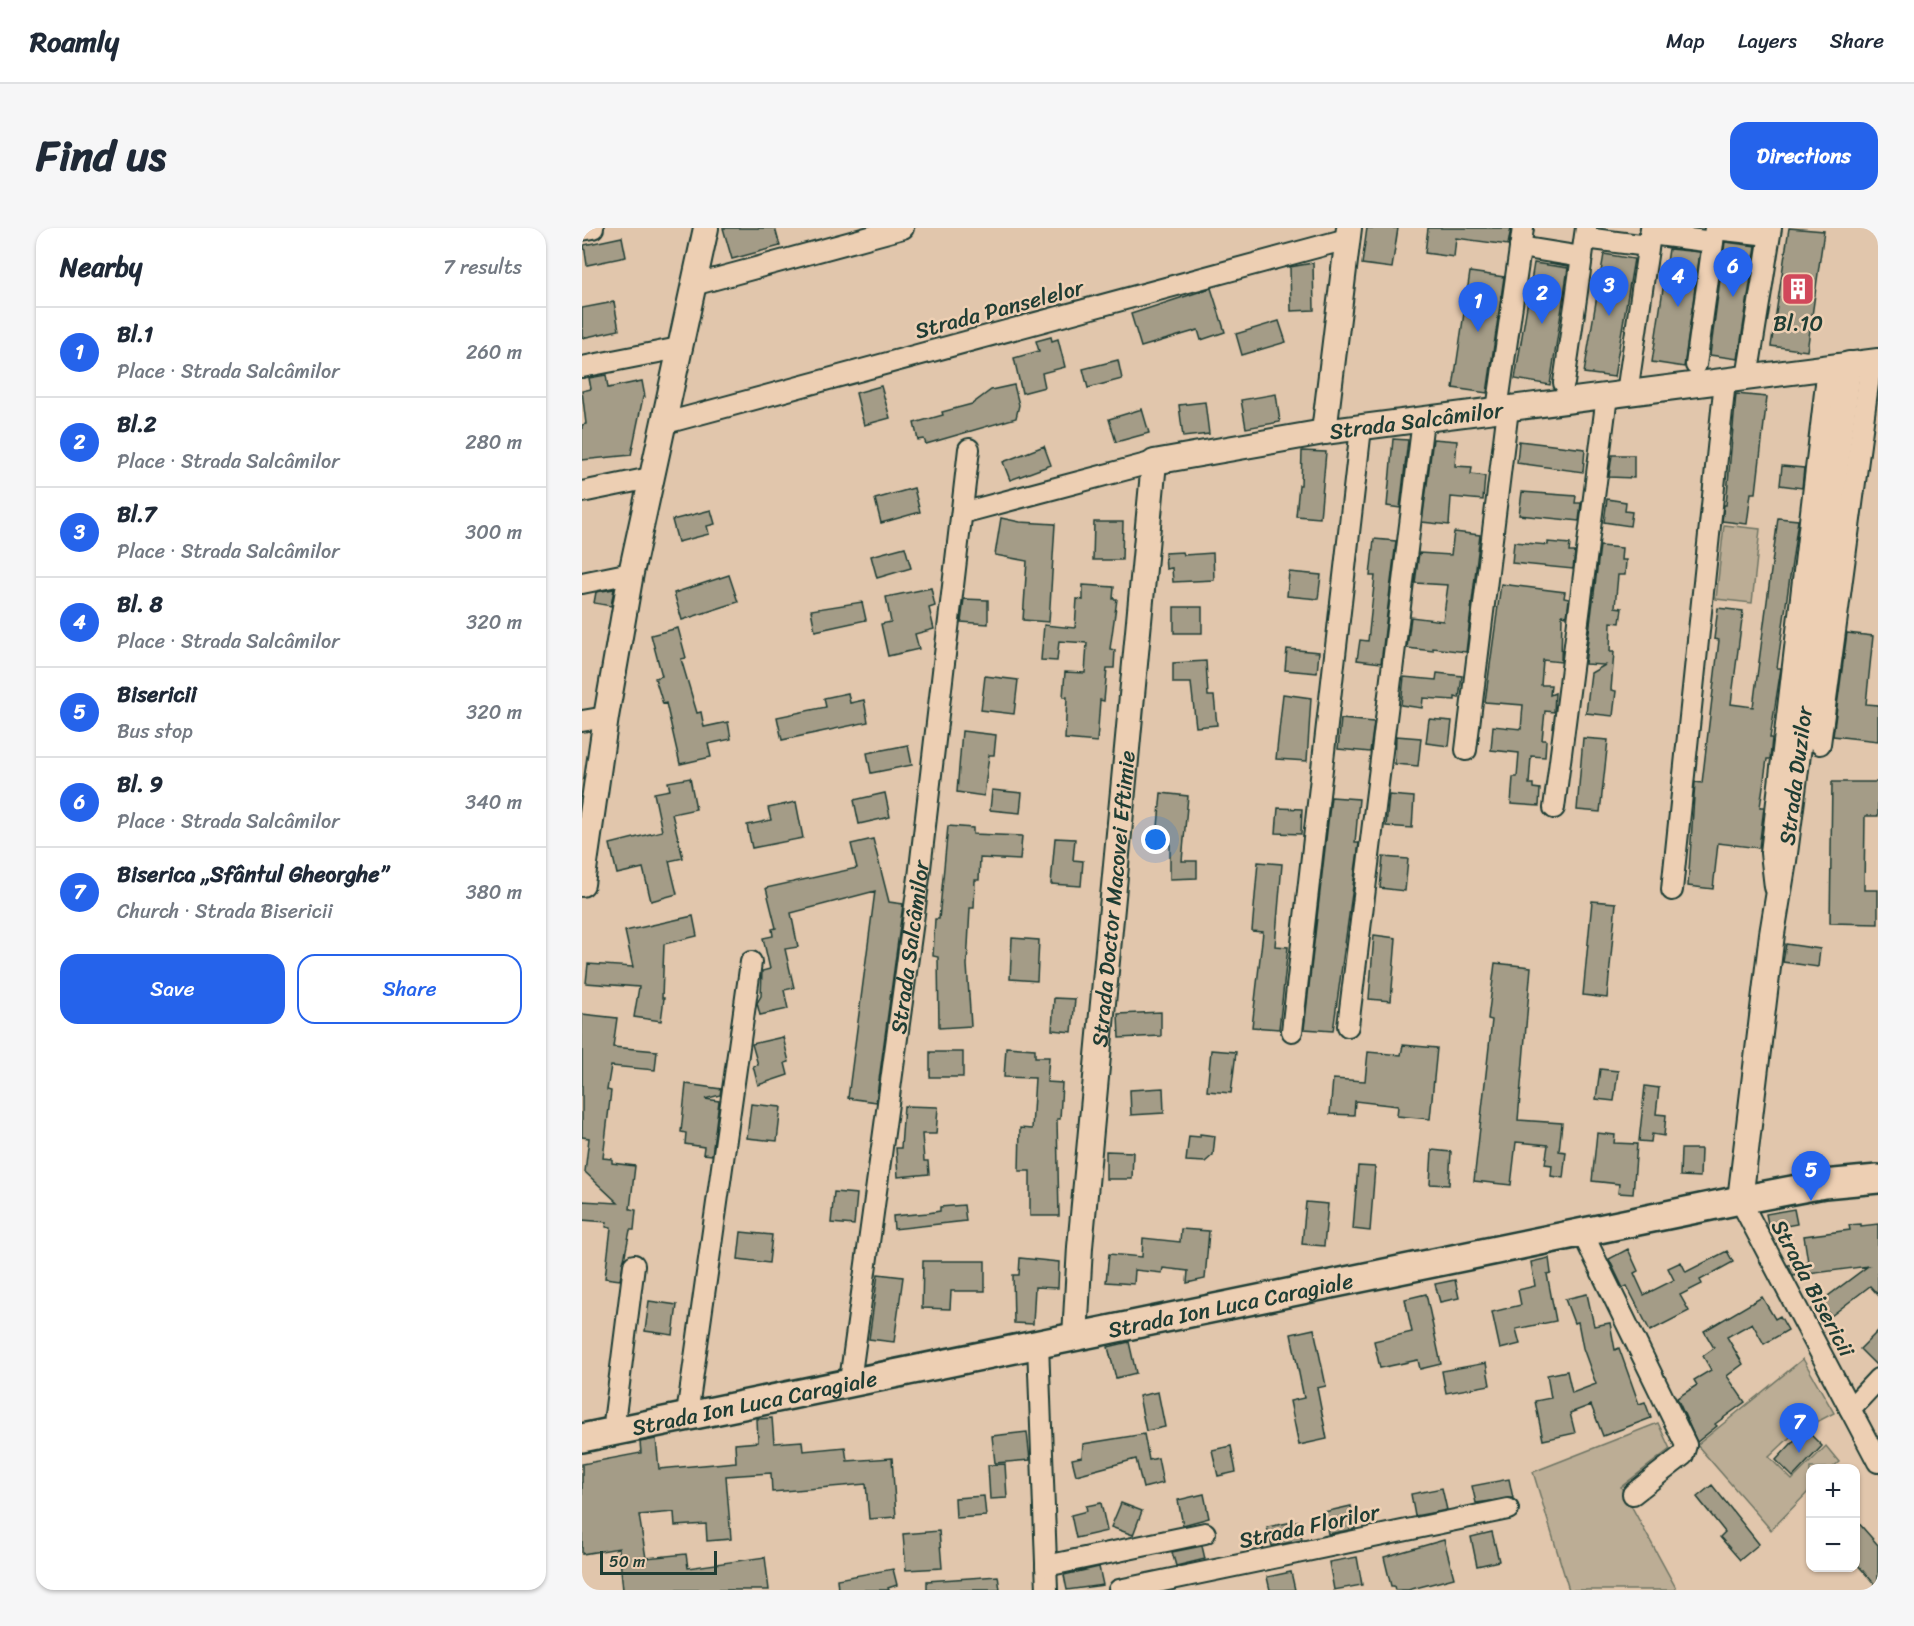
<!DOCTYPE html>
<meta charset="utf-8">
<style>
:root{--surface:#fff;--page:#f6f6f7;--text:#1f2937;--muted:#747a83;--line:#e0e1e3;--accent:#2563eb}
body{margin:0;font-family:Sriracha,sans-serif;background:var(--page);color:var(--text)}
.controls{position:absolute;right:18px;bottom:18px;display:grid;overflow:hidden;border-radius:12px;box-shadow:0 2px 4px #0004}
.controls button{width:54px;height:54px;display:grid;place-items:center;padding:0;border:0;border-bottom:2px solid var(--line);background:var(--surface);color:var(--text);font:30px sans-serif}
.scale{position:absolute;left:18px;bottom:15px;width:117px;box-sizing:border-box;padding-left:6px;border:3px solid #1f3d34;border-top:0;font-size:16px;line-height:21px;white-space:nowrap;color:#1f3d34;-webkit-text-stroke:4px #edcfb3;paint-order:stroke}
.you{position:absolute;left:574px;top:612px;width:21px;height:21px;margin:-15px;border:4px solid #fff;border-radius:50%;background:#1a73e8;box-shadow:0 0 0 9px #1a73e833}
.badge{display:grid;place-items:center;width:39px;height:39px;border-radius:50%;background:var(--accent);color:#fff;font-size:20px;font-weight:700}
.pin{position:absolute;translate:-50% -50px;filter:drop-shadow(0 2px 3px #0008)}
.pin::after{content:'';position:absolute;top:32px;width:21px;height:18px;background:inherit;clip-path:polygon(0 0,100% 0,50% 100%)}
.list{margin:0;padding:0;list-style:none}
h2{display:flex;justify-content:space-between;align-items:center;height:78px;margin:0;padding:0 24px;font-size:26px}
h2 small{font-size:20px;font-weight:400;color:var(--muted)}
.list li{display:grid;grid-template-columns:39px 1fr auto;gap:18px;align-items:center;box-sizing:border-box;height:90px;padding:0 24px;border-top:2px solid var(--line)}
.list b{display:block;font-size:22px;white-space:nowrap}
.list p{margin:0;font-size:20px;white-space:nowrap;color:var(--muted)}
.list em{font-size:20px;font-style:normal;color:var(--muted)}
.actions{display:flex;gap:12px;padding:18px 24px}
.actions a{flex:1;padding:14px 0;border:2px solid var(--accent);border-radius:18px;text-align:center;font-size:21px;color:var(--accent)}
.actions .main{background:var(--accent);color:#fff}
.map{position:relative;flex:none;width:1296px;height:1362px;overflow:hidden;border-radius:18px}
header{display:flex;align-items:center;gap:36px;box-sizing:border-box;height:84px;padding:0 30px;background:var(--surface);border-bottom:2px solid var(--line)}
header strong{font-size:28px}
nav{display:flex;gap:33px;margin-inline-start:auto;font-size:21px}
.intro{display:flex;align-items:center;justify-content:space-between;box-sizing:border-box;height:144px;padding:0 36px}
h1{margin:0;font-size:42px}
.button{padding:15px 27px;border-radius:18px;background:var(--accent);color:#fff;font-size:21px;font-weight:700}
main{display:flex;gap:36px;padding:0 36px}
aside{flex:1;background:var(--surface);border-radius:18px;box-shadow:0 2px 4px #0004}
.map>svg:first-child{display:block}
.green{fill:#bcad95;stroke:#6e7564;stroke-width:1.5}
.building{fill:#a49c87;stroke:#1f3d34;stroke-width:1.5}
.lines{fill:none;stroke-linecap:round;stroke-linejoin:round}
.minor-casing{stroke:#1f3d34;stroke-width:24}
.tertiary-casing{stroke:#1f3d34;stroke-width:28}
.secondary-casing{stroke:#1f3d34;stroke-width:32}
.minor{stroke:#edcfb3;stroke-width:20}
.tertiary{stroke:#edcfb3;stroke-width:24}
.secondary{stroke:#edcfb3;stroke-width:27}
.labels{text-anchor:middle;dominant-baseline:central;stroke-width:5;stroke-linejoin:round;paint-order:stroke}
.street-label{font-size:22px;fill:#1f3d34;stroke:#edcfb3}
.poi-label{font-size:22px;fill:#1f3d34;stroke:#edcfb3}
</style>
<header>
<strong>Roamly</strong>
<nav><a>Map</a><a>Layers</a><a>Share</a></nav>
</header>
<div class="intro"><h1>Find us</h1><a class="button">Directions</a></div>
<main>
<aside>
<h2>Nearby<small>7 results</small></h2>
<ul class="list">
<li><span class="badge">1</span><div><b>Bl.1</b><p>Place · Strada Salcâmilor</p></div><em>260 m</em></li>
<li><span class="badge">2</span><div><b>Bl.2</b><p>Place · Strada Salcâmilor</p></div><em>280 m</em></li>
<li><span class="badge">3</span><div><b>Bl.7</b><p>Place · Strada Salcâmilor</p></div><em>300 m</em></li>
<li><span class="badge">4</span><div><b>Bl. 8</b><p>Place · Strada Salcâmilor</p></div><em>320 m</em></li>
<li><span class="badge">5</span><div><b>Bisericii</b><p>Bus stop</p></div><em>320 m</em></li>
<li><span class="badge">6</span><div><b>Bl. 9</b><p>Place · Strada Salcâmilor</p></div><em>340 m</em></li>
<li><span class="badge">7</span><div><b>Biserica „Sfântul Gheorghe”</b><p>Church · Strada Bisericii</p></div><em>380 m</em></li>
</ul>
<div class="actions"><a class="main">Save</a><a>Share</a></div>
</aside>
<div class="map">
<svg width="1296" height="1362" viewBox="0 0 1296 1362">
<rect width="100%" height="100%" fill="#e1c6ac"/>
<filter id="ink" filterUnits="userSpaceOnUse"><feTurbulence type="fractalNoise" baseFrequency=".0167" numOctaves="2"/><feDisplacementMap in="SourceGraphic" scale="12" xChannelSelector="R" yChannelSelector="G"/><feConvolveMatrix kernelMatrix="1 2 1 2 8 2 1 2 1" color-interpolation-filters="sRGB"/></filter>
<g filter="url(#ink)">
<path class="green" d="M1142,297L1178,301L1170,375L1134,371Z
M1221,1131L1252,1185L1231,1196L1224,1194L1187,1229L1210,1252L1244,1218L1257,1234L1250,1240H1228V1262L1189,1302L1115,1217Z
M1076,1195L1088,1221L1039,1259L1095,1362H987L951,1244Z"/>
<path class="building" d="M141,0H193L198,18L150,31Z
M785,0H816L810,40L780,36Z
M846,0H929L926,17L874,10L872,29L843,25Z
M1207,0L1242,3L1225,123L1189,118Z
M40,9L44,29L5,37L2,17Z
M1143,14L1174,18L1156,131L1128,127Z
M1087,21L1118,24L1102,139L1070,134Z
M1022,26L1052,31L1032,149L1002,145Z
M731,35L732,82L709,83L708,39Z
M952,35L986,40L968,157L933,151Z
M888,44L922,49L905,165L871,160Z
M629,60L643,104L619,112L616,102L559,119L549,86Z
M32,74L37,102L0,110V80Z
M697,93L704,114L660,127L654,106Z
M469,109L470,113L476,111L483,139L460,145L463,159L440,165L432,130L457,123L454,113Z
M536,132L540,151L506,160L501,141Z
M24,147L26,160L60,153L63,169H61L49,227L0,232V197L4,196L0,163L9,161L7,150Z
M432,157L437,177L434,190L344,216L342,211L336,212L332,195L361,187L360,184L390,176L409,162Z
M299,158L308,190L282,197L274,165Z
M694,166L698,194L664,200L659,172Z
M1154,166L1185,169L1174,265H1169L1165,296L1140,293L1142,277H1144Z
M623,174L627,206L601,209L597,177Z
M560,181L567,205L534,214L527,191Z
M811,211L826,212L818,280L805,278Z
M851,211L875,213L873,238L890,239L889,246L903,248L901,272L869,269L867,297L840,294Z
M937,213L1003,221L1001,244L935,235Z
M462,218L469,237L428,252L421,234Z
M720,223L744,224L738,290L714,288L717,257H719Z
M1030,227H1052V250L1027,249Z
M1200,238L1222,240L1220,260L1198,257Z
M332,260L338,284L299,295L293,271Z
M940,264L994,268L993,275H999L997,293L937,287Z
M1025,271L1044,274L1043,283L1050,284L1048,298L1022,294Z
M129,282L133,296L125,298L127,306L96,314L90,292Z
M419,290L438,294L473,296L467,394L441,392L445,333L413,327Z
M1196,290L1216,292L1195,440H1199L1188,510H1190L1188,531H1185L1178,579H1182L1177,620L1136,615L1131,661L1106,658L1113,554L1120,555L1137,412L1132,411L1136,380L1161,383L1149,476L1171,479Z
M512,294H541L540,332H511Z
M872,304L898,307L884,424L851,420V423L825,420L829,389L861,393L866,357L833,355L837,325L869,327Z
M792,311L814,313L799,435L775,432L778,412L786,413L793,348H788Z
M932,314L966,317V314L988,316L987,324H993L991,341L930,335Z
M1018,318L1040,320L1039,332H1044L1043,347H1036L1033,379L1040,380L1038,395L1029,394L1028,424H1032L1029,462L1034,463L1031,488L1004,485L1009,445L1023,437L1003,436Z
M323,319L329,340L295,350L289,328Z
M601,324L602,327L631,325L632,352L591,354L590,340L584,341L583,325Z
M707,344L739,347L736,371L705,368Z
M147,347L156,374L100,392L92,365Z
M919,356L983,364L982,370L987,371L985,388L980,387L979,434L961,432L959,457H969L968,467L973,465L972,484L963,483L960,512H964L963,529L949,528L947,556H951V560L958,561L957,578L929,576L931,549H935L937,525L909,522L911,498L939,501L941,477L903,474Z
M501,357L532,359L531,371H535L528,421L533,422L532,440H525L522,473L518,472L515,514L483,511L485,469H481L483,444L503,445L505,415L477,413L475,433L459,432L462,397L493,400L495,371L501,372Z
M349,360L353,378L347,380L352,401L333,406L337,421L306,428L299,396L309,394L304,369Z
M32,361L29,378L12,375L14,364Z
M382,371L406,372V396L379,394Z
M280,374L284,392L233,403L229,382Z
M592,379H620V405H592Z
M96,400L104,430L99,431L115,485L119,484L122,499L146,494L149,511L126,516L129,529L98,536L84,475L81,476L73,450L80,448L69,407Z
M1265,405L1291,408L1284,476L1296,477V513L1251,508Z
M705,421L737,424L735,445L703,442Z
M624,433L626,468H632L635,497L614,499L609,455H591V435Z
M855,445L880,448L877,470L873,469V472L841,470L840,480L819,477L822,449L854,452Z
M403,448L436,452L432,486L399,482Z
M266,465L268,475L282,472L286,494L200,512L195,489L244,479L242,470Z
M701,466L729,470L725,533L694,531Z
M759,491L792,494L788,524L756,521Z
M847,491L870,493L867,518L844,515Z
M380,503L414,507L412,527H407L402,568L375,564Z
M814,508L839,510L836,538L813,536Z
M1001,510L1026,512L1018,584L995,582Z
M326,517L330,537L289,545L285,525Z
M108,550L114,581L90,586L101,630L87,633L95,666L69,673L61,640L35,646L28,616L80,603L72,565L88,562L86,554Z
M1250,554H1296V588H1283L1282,662H1296V696L1248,695Z
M410,562L440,565L438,585L408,582Z
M303,565L308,589L277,596L272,572Z
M579,565L606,568L600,633H615V650L588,651V612L575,610Z
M807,567L832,569L830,600L804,598Z
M749,569L777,571L773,615H777L751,803L722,801Z
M214,574L221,610L170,620L165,597L189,592L186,580Z
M696,580L720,581L719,606L694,605Z
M366,598L391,600V606L440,608L438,632L398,630L397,652H393L392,680H388L385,737L389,798L357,800L356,729L351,728L353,691H357Z
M473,610L493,611L491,632L501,633L499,658L469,656Z
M291,611L307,674L321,676L294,874L266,870L293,663L209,685L216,719L203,721L212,760L202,762L206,781L178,787L175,775L179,768L180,743L188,741L181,710L191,708L190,701L194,700L184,660L275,640L269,616Z
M801,629L826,631L823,663L798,660Z
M676,634L700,636L693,718L706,719L697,801L670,799L681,704L670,703Z
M1010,673L1034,675L1025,770L1001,767Z
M111,688L115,708L82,716L80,770H82L79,793L52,789L57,759L4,755L6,736L51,739L43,703Z
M792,707L814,710L809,773L787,771Z
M430,710L457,712L455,753L428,751Z
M1204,716L1238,721L1236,739L1201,734Z
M913,735L949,739L936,892L980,895L977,923L984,924L981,950L969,948L970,937L963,936L966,917L934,914L929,957L892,953L910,792L906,791Z
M472,770L493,771L490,804L470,802Z
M579,784V808L537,810L536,786Z
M0,786L35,790L31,819L75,823L73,842L29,838L25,862L29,863L21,930L30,931V935L53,938L48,981L54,982L52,1002H48L38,1052L23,1050L29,1000L24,999L25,994L0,992V973L36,975L3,944L7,910L0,909Z
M201,809L207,834L203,835L206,847L176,857L171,838L176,837L170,816Z
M821,817L855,820L848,891L815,888L816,878L773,873L772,887L748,886L751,851L783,853L786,824L819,827Z
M424,819L453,821V829H467L465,854L480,855L478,891H475L477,988H448V943H437L438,900L450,901L453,850L422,849Z
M629,822L654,824L649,865L625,863Z
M348,824H381V849H348Z
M1018,841L1036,843L1032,873L1014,871Z
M104,856L139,861L138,867L123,871L137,873L130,927L121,926L122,919L103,916L104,905L99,904Z
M1063,858L1077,860L1074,886L1084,887L1082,908L1070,906L1069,914L1057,913Z
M581,860L582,885L549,887L548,862Z
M169,876L199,879L195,913L165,910Z
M322,878L356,879L354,906H340L342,933H346L347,946L316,949L314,920H319Z
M1015,905L1033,907L1032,915L1055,916L1051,966L1036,965L1037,956L1010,953Z
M618,906L633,908L631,927L623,934L604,933L607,908L618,909Z
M1099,921H1119L1118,949L1098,948Z
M850,922L869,924L867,957L848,956Z
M524,923L551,924L550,951H524Z
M776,938L793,939L788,1003L771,1001Z
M252,964L275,966L272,997L249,995Z
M724,974L746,976L742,1018L720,1016Z
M382,977L384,993L312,1001L311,988L346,985L358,983V979Z
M1212,981L1215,996L1187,1001L1184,986Z
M1279,996V998L1296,996V1067L1288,1058L1249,1088L1238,1074L1286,1038L1211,1048L1206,1037L1226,1034L1222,1008L1268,1002L1267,997Z
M599,1001L627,1003L623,1051L605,1055L606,1043L581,1040L580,1045L553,1042L552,1056L524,1054L527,1026L560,1029L561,1010L598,1014Z
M159,1004L190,1007L187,1035L156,1031Z
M1046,1021L1056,1043L1052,1045L1062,1067L1092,1052L1086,1040L1099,1034L1104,1044L1145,1023L1151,1034L1118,1052L1120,1056L1098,1067L1107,1083L1068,1103L1045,1058L1041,1060L1027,1031Z
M438,1030L477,1034L476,1060L453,1059L451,1096L432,1095L431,1047H437Z
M967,1030L969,1045L965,1046L974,1093L934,1101L938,1116L918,1121L910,1084L939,1077L936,1062L953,1058L949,1034Z
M341,1033H403V1063H369L368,1081L340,1080Z
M296,1046L321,1049L312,1114L287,1111Z
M873,1052L877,1070L858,1074L853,1056Z
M844,1066L859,1136L838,1141L836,1132L798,1140L792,1113L830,1104L823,1071Z
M1005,1066L1012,1098L1028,1095L1033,1122L1037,1120L1057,1176L1063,1174L1069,1190L1021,1208L1009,1177L988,1185L993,1205L961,1212L953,1173L969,1170L965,1147L985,1143L990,1165L1014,1156L1001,1120L996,1094L992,1095L983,1071Z
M1180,1069L1193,1091L1198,1088L1206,1102L1182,1116L1170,1095L1145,1109L1161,1136L1145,1148L1163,1174L1133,1196L1135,1198L1115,1214L1095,1170L1115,1157L1112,1152L1129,1142L1121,1128L1132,1120L1122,1103Z
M67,1073L95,1077L91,1107L63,1103Z
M732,1101L744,1158L735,1160L745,1211L717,1217L708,1173L722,1170L709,1106Z
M1296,1103V1139L1278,1121Z
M547,1114L554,1145L534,1150L526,1119Z
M904,1135L908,1157L864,1165L860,1143Z
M576,1164L583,1199L564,1203L557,1168Z
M190,1190L192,1215L220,1213L221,1223L263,1219L265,1233L310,1230L314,1289L287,1291L284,1256L190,1264L189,1245L144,1248L149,1311L125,1313L124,1296L93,1298L92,1284L57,1287L64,1330L104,1326L106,1340L183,1329L187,1362H41L37,1320L0,1326V1236L59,1225L58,1214L74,1211L77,1241L154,1234L153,1216L176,1214L175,1191Z
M1223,1201L1240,1218L1211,1249L1194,1232Z
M445,1204L448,1232L413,1235L410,1208Z
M562,1206L567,1232L576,1230L581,1255L561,1260L554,1231L494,1247L490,1231L500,1229L501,1216Z
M649,1218L654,1244L636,1248L630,1222Z
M423,1236L425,1270L408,1271L406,1237Z
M927,1251L931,1270L894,1275L890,1258Z
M1130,1257L1177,1316L1158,1332L1138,1309L1143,1304L1115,1269Z
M860,1260L865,1282L833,1288L829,1266Z
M622,1266L627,1290L601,1297L596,1272Z
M402,1268L404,1288L374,1290L373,1270Z
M519,1275L525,1303L494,1310L489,1287L505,1283L504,1278Z
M539,1275L560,1283L551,1307L529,1299Z
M769,1278L773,1301L746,1306L742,1284Z
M1274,1292L1296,1317V1360L1274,1335Z
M716,1293L720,1312L690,1318L685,1299Z
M357,1303L360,1340L324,1342L321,1306Z
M910,1304L917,1333L895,1338L889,1309Z
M862,1312L872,1350L826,1362H813L812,1358H809L802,1329Z
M620,1318L623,1331L594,1338L590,1324Z
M775,1329L780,1357L752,1362L747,1334Z
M517,1339L521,1357L485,1362L482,1347Z
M311,1341L315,1357L306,1360L307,1362H256L255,1351Z
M709,1344L713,1362H688L685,1349Z
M416,1348L418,1362H345V1353Z"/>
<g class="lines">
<defs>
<g id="minor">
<path d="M1133,1L1187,7"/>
<path d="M0,2L11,0"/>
<path d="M1068,6L1131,14"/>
<path d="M1003,10L1066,18"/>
<path d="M938,19L1000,29"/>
<path d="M111,57L321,0"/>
<path d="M1114,137L1133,0"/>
<path d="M0,139L97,120"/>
<path d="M1165,150L1189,0"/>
<path d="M982,155L1004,0"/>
<path d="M1045,165L1069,0"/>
<path d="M915,182L941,0"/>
<path d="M80,196L765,11"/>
<path d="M0,264L68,250"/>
<path d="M380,285L572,234"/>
<path d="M0,355L49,345"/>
<path d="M0,493L24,489"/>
<path d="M1238,516L1289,134"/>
<path d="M884,522L926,181"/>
<path d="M972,580L1025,168"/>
<path d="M1193,659L1189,625L1246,139"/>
<path d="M1090,662L1143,153"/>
<path d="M766,798L841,192"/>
<path d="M710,803L779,200"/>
<path d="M1158,972L1296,1234"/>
<path d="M1000,1004L1104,1217L1101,1227L1051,1266"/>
<path d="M456,1116L465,1362"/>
<path id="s1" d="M268,1153L337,649L387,221"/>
<path d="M1268,1181L1296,1151"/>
<path d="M105,1187L169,734"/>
<path d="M31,1203L52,1037"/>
<path d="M464,1338L623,1305"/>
<path d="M537,1362L926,1281"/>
</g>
<g id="tertiary">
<path d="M742,204L767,0"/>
<path d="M0,656L24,489L49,345L124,0"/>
<path id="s2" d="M1158,972L1190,706L1202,633L1267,136"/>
<path id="s3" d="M493,1109L498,1019L572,234L742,204L1296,133"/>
</g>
<g id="secondary">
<path id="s4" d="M0,1210L1158,972L1242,956L1296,951"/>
</g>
</defs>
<use href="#minor" class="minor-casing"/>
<use href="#tertiary" class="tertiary-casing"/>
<use href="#secondary" class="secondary-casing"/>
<use href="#minor" class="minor"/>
<use href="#tertiary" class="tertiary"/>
<use href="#secondary" class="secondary"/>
</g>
</g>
<defs>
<symbol id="building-square" viewBox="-11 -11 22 22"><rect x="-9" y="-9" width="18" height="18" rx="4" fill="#d1495b" stroke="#edcfb3"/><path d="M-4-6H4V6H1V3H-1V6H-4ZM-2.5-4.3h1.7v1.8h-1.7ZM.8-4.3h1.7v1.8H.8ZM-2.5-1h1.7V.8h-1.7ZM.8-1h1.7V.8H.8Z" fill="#fff"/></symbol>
</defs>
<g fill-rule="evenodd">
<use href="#building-square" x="1197" y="42" width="38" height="38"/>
</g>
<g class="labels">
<g class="street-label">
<text transform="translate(417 81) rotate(-15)">Strada Panselelor</text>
<text stroke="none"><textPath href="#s3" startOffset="1144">Strada Salcâmilor</textPath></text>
<text stroke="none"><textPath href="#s2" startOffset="428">Strada Duzilor</textPath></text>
<text stroke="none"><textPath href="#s3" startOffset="440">Strada Doctor Macovei Eftimie</textPath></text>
<text stroke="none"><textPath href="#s1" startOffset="438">Strada Salcâmilor</textPath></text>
<text transform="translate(1231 1060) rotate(62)">Strada Bisericii</text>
<text stroke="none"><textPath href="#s4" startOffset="662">Strada Ion Luca Caragiale</textPath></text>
<text stroke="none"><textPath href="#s4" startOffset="176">Strada Ion Luca Caragiale</textPath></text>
<text transform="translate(727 1298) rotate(-12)">Strada Florilor</text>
</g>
<g class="poi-label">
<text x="1216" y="95">Bl.10</text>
</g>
</g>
</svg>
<div class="controls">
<button>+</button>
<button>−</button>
</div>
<div class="scale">50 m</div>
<div class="you"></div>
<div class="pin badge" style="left:896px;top:104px">1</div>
<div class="pin badge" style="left:960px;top:96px">2</div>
<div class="pin badge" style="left:1027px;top:88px">3</div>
<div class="pin badge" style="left:1096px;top:79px">4</div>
<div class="pin badge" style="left:1229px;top:973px">5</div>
<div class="pin badge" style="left:1151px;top:69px">6</div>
<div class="pin badge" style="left:1217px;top:1225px">7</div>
</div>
</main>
